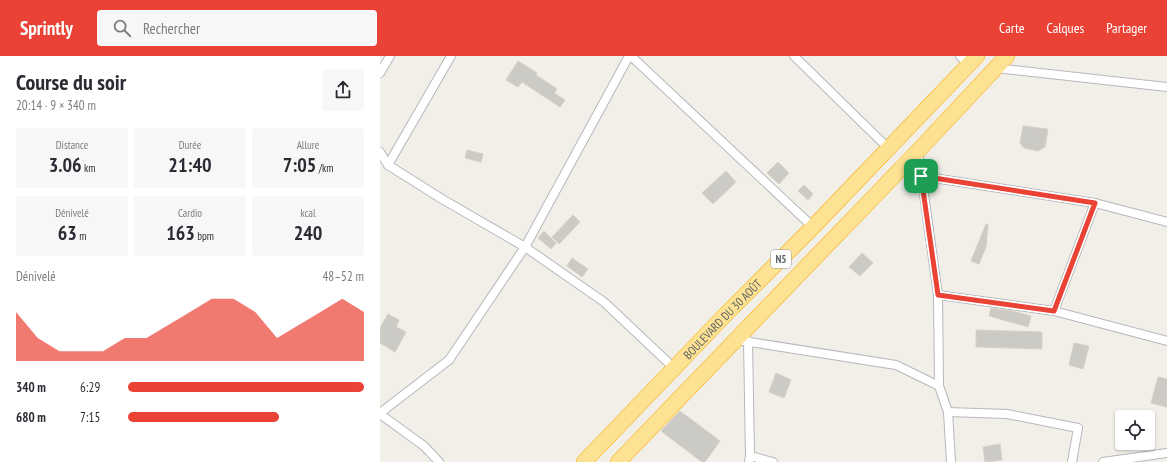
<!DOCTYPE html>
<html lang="fr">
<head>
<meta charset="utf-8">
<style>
	:root { --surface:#fff; --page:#f7f7f7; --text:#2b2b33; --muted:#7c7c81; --accent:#ea4335 }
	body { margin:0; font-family:"PT Sans Narrow",sans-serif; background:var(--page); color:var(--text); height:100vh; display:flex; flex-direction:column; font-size:15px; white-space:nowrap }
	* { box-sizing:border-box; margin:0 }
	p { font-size:13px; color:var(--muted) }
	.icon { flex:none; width:22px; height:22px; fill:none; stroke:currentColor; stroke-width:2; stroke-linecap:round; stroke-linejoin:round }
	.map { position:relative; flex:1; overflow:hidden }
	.drawer { display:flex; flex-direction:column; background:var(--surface); width:380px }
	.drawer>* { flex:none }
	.fabs { position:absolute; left:735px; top:354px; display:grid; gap:8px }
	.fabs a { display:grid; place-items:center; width:40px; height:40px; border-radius:4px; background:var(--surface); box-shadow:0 1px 3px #0004; font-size:20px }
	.pin { position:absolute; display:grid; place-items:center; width:34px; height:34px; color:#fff; margin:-17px; border-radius:8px; box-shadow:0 2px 6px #0006 }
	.round { display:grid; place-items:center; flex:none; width:42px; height:42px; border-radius:4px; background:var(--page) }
	.summary { display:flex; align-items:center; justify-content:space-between; height:68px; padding:0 16px }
	h1 { font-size:22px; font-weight:600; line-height:30px }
	.stats { display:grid; grid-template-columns:repeat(3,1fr); gap:6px; height:68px; padding:4px 16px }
	.stats div { display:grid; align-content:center; border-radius:4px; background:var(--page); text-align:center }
	.stats b { font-size:20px; font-weight:600 }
	.stats small { font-size:11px; font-weight:400 }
	.stats p { font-size:11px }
	.chart { height:112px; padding:8px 16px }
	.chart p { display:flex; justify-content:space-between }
	.chart svg { width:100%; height:72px; margin-top:4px; fill:var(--accent); opacity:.7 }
	ul { padding:0 16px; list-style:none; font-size:13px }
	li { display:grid; grid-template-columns:64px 48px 1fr; align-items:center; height:30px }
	li i { height:10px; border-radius:5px; background:var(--accent) }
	header { display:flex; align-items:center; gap:24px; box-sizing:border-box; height:56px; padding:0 20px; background:var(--accent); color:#fff }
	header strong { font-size:19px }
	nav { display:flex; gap:22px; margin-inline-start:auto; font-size:14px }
	.search { width:280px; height:36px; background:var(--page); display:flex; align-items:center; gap:10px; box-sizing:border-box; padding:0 14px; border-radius:4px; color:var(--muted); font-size:15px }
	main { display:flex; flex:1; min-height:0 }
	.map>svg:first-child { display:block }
	.building { fill:#cccac5; stroke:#d6d1c6 }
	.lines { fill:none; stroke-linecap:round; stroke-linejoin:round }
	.street-casing { stroke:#b5b8bc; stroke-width:10 }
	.highway-casing { stroke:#f9ab00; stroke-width:16 }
	.street { stroke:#fff; stroke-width:8 }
	.highway { stroke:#fde293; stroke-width:15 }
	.route-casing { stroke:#fff; stroke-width:8 }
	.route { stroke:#ea4335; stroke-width:5 }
	.labels { text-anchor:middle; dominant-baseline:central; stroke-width:4; stroke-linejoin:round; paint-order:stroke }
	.shield { fill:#fff; stroke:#8f9295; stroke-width:1 }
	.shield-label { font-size:11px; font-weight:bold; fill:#5f6368 }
	.street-label { font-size:12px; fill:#5f6368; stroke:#fff }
</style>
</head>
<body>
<header>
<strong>Sprintly</strong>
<div class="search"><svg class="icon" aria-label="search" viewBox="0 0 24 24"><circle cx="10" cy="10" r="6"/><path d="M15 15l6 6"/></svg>Rechercher</div>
<nav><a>Carte</a><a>Calques</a><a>Partager</a></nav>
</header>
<main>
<section class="drawer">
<div class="summary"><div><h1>Course du soir</h1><p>20:14 · 9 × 340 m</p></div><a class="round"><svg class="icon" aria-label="share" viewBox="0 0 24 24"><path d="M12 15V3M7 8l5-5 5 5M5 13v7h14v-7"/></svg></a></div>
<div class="stats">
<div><p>Distance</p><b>3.06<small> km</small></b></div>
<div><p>Durée</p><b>21:40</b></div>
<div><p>Allure</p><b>7:05<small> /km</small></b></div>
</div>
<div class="stats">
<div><p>Dénivelé</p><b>63<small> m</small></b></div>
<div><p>Cardio</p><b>163<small> bpm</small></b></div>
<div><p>kcal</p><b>240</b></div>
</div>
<div class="chart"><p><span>Dénivelé</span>48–52 m</p>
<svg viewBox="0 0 160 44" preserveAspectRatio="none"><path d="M0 44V14L10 30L20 38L30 38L40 38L50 30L60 30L70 22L80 14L90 6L100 6L110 14L120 30L130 22L140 14L150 6L160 14V44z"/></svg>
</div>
<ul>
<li><b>340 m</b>6:29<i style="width:100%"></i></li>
<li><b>680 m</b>7:15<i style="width:64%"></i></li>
</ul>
</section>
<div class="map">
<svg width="787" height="406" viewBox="0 0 787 406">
	<rect width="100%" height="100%" fill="#f1efe8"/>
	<!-- building -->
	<g class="building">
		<polygon points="138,5 157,17 156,19 177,33 174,37 185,44 180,51 142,26 138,31 126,24"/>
		<polygon points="643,70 668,73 665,91 658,95 644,92 640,87"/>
		<polygon points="87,94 103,98 101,106 85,102"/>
		<polygon points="398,106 409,117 399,128 387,117"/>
		<polygon points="346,115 356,126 333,148 322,137"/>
		<polygon points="424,129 433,138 428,144 418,135"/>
		<polygon points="193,159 200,166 179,188 172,181"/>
		<polygon points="606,168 608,169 606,191 599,208 591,205"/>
		<polygon points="164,175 176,187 171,193 158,182"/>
		<polygon points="482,197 493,207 480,220 469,211"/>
		<polygon points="192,202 208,213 202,221 187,210"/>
		<polygon points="611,252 632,255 651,260 648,271 609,260"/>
		<polygon points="8,258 19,264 16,271 26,276 15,296 0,287 0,272"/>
		<polygon points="596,274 662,276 662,293 596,291"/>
		<polygon points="694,287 709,290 703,313 689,309"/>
		<polygon points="396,317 411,324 404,342 389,336"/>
		<polygon points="778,321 787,323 787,351 771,347"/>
		<polygon points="300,355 340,385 325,406 322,406 281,375"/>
		<polygon points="620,388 622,404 605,406 603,391"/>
	</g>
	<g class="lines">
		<defs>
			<g id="street">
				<polyline points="251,0 433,171"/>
				<polyline points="414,0 508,92"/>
				<polyline points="580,0 589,9"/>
				<polyline points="615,12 787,31"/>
				<polyline points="0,17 10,0"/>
				<polyline points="538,95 558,239 559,330 568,356 571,406"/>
				<polyline points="0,96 8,109 62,143 145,191 224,246 294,312"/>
				<polyline points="8,109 71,0"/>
				<polyline points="541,120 715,147 787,166"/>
				<polyline points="558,239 674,255 787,285"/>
				<polyline points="674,255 715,147"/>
				<polyline points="357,284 516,309 559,330"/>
				<polyline points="368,285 370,400 369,406"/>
				<polyline points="568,356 627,358 698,372 692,406"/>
				<polyline points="0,357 69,304 145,191 249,0"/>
				<polyline points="0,358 44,390 59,406"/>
				<polyline points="370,400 393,406"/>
				<polyline points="723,406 787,397"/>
			</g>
			<g id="highway">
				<path id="s1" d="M 204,406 L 347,257 L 433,171 L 597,0"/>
				<polyline points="238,406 538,95 627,0"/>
			</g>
		</defs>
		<!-- street casing -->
		<use href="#street" class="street-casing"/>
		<!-- highway casing -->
		<use href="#highway" class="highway-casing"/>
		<!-- street -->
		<use href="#street" class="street"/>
		<!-- highway -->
		<use href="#highway" class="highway"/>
	</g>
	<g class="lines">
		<defs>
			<polygon id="route" points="541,120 715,147 674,255 558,239"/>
		</defs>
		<!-- route casing -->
		<use href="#route" class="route-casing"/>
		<!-- route -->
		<use href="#route" class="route"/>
	</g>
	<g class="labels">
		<!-- shield labels -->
		<rect class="shield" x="391" y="194" width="20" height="18" rx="3"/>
		<g class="shield-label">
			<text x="401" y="203">N5</text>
		</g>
		<!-- street labels -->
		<g class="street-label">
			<text stroke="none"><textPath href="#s1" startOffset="199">BOULEVARD DU 30 AOÛT</textPath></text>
		</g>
	</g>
</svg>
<div class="fabs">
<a><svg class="icon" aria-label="locate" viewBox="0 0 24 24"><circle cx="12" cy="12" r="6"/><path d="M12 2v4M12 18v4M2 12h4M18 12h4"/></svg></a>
</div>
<div class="pin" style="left:541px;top:120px;background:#1e9e55"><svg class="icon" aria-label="arrive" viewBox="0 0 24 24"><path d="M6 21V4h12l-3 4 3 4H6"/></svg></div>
</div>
</main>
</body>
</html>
